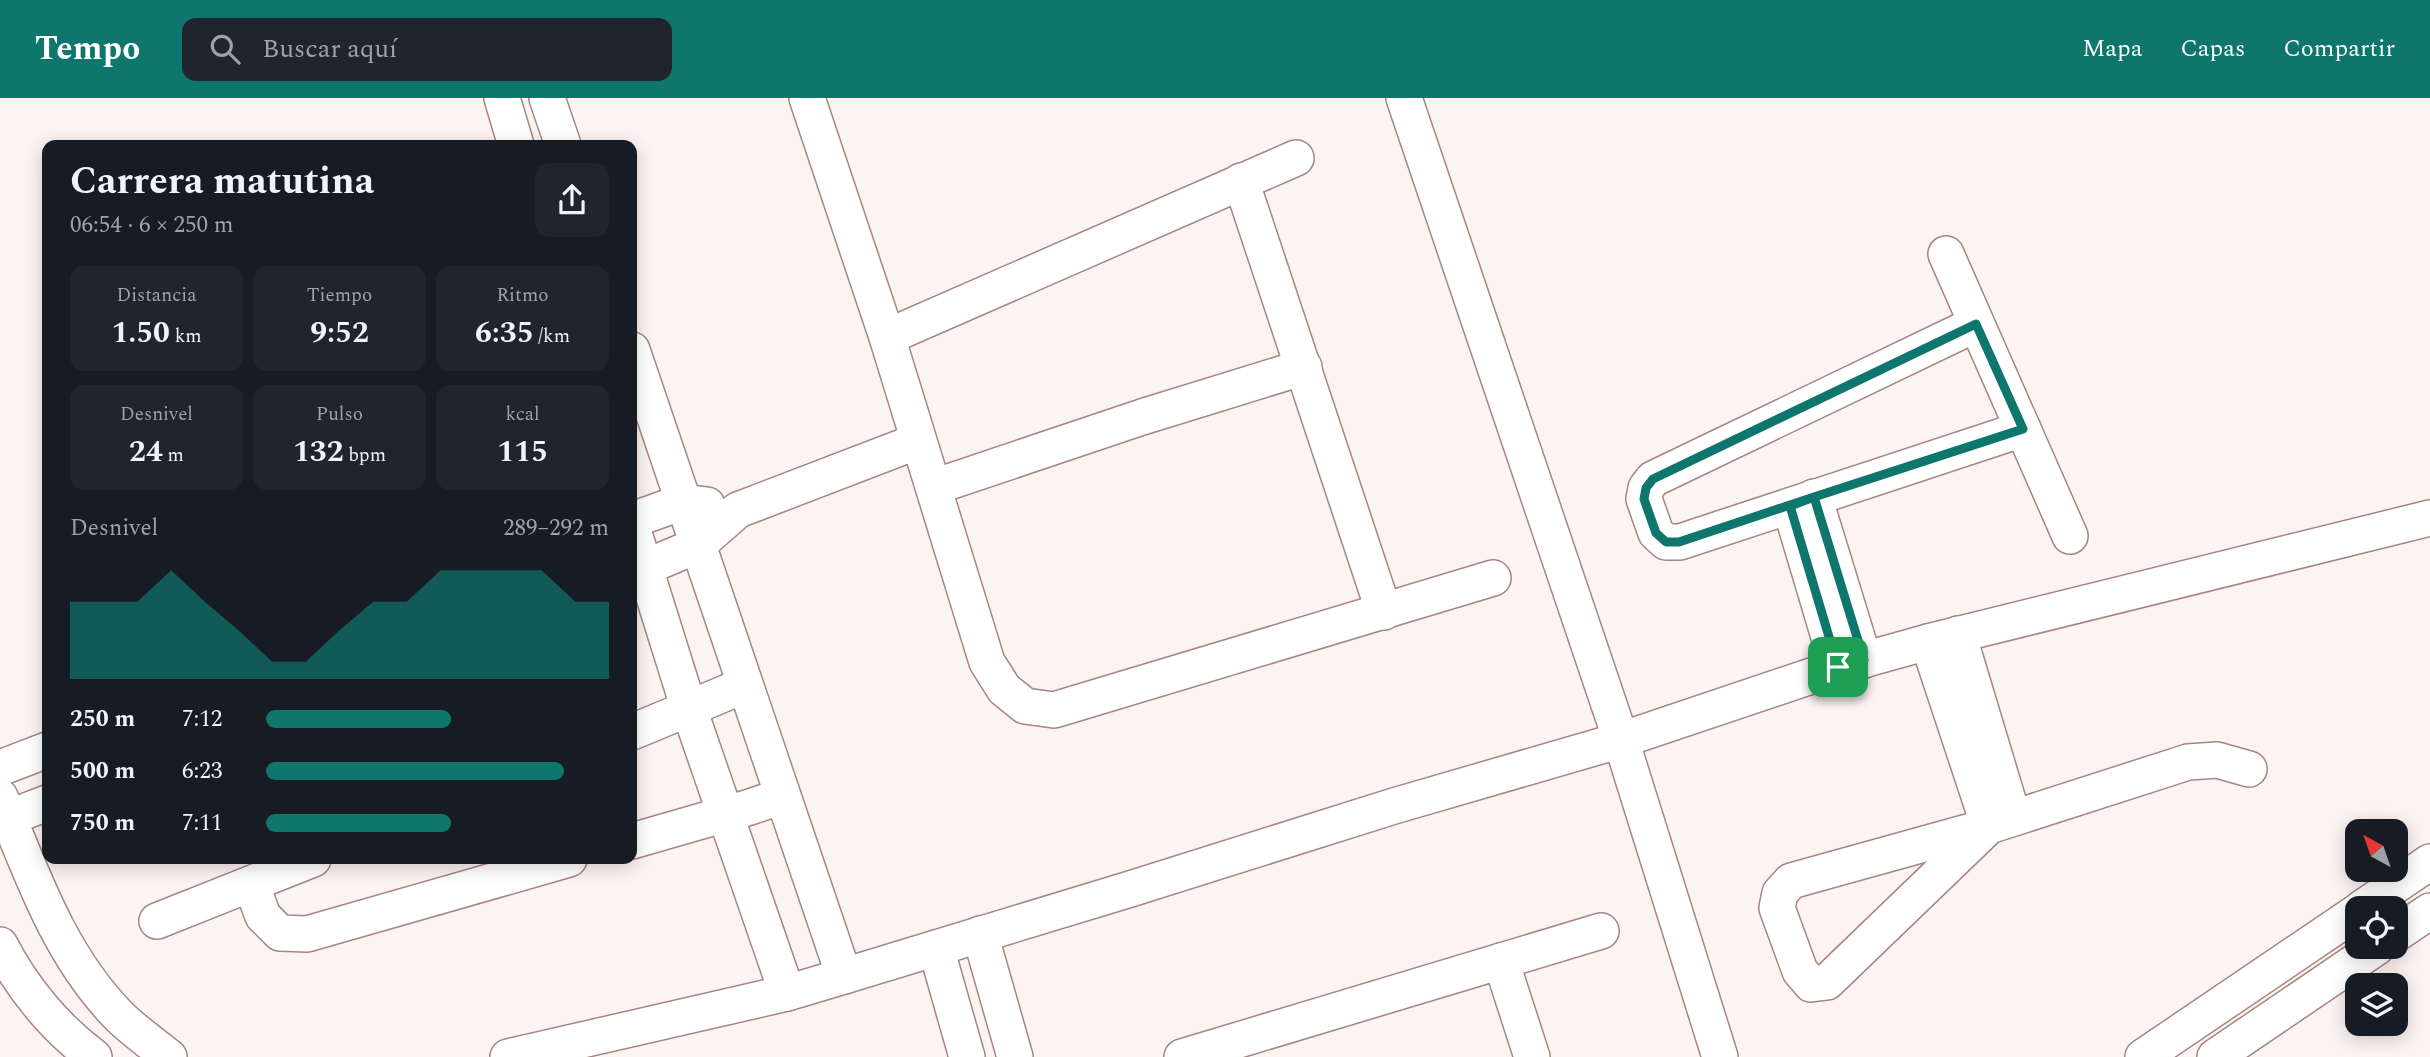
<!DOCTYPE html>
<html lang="es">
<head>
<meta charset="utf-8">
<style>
	:root { --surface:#171b24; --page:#20242c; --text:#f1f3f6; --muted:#9ea1a6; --accent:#0f766e }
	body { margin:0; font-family:Spectral,serif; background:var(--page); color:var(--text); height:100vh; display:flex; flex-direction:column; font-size:26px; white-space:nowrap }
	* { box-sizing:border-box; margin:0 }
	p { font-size:23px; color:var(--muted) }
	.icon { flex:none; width:38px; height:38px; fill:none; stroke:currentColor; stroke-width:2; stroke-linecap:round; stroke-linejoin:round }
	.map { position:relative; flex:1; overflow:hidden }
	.panel { position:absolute; left:42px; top:42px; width:595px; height:724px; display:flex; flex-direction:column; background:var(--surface); border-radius:14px; box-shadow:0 4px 18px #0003 }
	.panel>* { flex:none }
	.needle { width:46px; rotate:320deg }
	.tools { position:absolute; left:2345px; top:721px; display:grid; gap:14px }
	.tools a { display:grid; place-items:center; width:63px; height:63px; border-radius:14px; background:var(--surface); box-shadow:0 4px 18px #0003; font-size:35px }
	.pin { position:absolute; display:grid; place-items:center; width:60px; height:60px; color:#fff; margin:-30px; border-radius:14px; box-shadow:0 4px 10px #0006 }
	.round { display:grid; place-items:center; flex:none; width:74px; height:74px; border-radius:14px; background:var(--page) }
	.overview { display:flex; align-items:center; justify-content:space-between; height:119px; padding:0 28px }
	h1 { font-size:38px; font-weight:700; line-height:52px }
	.figures { display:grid; grid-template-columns:repeat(3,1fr); gap:10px; height:119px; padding:7px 28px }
	.figures div { display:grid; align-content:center; border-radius:14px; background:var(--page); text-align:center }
	.figures b { font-size:30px; font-weight:700 }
	.figures small { font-size:19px; font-weight:400 }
	.figures p { font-size:19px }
	.chart { height:196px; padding:14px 28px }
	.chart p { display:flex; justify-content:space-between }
	.chart svg { width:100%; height:126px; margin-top:7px; fill:var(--accent); opacity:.7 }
	ul { padding:0 28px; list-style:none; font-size:23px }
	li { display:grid; grid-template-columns:112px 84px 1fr; align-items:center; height:52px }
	li i { height:18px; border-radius:9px; background:var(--accent) }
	header { display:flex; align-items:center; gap:42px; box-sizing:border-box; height:98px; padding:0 35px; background:var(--accent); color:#fff }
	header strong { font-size:33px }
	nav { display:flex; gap:38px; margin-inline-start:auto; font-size:24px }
	.search { width:490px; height:63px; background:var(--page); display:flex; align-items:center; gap:18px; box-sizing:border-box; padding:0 24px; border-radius:14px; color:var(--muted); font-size:26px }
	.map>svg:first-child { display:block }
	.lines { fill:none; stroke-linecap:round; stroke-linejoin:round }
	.street-casing { stroke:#a78580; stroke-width:38 }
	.street { stroke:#fff; stroke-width:35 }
	.route-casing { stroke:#fff; stroke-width:14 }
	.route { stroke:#0f766e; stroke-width:9 }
</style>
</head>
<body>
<header>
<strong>Tempo</strong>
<div class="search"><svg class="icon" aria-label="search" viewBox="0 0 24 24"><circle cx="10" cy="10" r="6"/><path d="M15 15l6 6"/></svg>Buscar aquí</div>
<nav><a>Mapa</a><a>Capas</a><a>Compartir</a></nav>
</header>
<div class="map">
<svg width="2430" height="959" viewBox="0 0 2430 959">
	<rect width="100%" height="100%" fill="#fcf4f3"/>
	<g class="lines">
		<defs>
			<g id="street">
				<polyline points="502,0 516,47"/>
				<polyline points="547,0 563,47"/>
				<polyline points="807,0 887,239 987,564 1004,591 1025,608 1054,612 1493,480"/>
				<polyline points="1404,0 1621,642 1720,959"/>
				<polyline points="1241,83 1384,514"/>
				<polyline points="1946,156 2070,438"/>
				<polyline points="1976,226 1653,381 1646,390 1644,401 1656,435 1666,444 1680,444 2023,331"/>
				<polyline points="887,239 1296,60"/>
				<polyline points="632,252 844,878"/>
				<polyline points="934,389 1142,319 1304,269"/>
				<polyline points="1814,399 1864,562"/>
				<polyline points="1790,408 1838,569"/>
				<polyline points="632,422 683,404 707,407"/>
				<polyline points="632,429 689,611 787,895"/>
				<polyline points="632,475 698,447 738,412 918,343"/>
				<polyline points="1958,536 2013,719"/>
				<polyline points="1928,544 1989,728 1827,884 1811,886 1800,873 1777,810 1780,795 1791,783 1989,728 2188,664 2217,662 2249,671"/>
				<polyline points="632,634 745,587"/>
				<polyline points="0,670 47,652"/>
				<path d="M 0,699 C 32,776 59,857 119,918 C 134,933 153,946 169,959"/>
				<polyline points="0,723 47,705"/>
				<polyline points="632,743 750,709 782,698"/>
				<polyline points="251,786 263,818 280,835 307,836 569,761"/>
				<polyline points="2362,810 2430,764"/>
				<polyline points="157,823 313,761"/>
				<polyline points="980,836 1015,959"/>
				<polyline points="2396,836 2430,813"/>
				<path d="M 0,847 C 22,890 55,930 94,959"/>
				<polyline points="936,850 967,959"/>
				<polyline points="1501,863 1532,959"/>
				<polyline points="508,959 787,895 844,878 1127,792 1394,708 1621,642 1838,569 1928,544 2430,420"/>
				<polyline points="1182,959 1601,833"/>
				<polyline points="2143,959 2357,814"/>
				<polyline points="2215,959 2377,849"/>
			</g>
		</defs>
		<!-- street casing -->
		<use href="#street" class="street-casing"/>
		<!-- street -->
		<use href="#street" class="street"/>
	</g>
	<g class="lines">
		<defs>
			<polyline id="route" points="1838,569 1790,408 1814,399 2023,331 1976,226 1653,381 1646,390 1644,401 1656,435 1666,444 1679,444 1814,399 1864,562 1838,569"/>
		</defs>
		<!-- route casing -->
		<use href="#route" class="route-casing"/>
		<!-- route -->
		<use href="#route" class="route"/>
	</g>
</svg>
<div class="tools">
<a><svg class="needle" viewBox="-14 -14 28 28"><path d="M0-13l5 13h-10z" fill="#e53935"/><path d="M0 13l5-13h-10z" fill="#9ea1a6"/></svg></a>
<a><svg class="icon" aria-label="locate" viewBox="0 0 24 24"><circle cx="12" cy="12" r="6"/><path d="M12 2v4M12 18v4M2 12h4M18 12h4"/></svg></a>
<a><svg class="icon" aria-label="layers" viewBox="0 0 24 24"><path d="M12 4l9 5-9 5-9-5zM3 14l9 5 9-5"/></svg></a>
</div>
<div class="pin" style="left:1838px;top:569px;background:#1e9e55"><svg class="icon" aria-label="arrive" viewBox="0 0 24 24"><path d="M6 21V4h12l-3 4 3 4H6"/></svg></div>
<section class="panel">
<div class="overview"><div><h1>Carrera matutina</h1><p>06:54 · 6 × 250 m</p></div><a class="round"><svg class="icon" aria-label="share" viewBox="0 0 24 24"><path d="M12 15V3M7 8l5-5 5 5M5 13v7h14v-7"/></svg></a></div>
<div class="figures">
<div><p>Distancia</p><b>1.50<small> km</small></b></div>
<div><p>Tiempo</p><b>9:52</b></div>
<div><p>Ritmo</p><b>6:35<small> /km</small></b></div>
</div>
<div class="figures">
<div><p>Desnivel</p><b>24<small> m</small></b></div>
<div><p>Pulso</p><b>132<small> bpm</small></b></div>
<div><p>kcal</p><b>115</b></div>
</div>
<div class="chart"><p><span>Desnivel</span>289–292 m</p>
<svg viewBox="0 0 160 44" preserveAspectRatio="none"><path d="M0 44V17L10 17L20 17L30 6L40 17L50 27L60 38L70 38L80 27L90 17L100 17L110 6L120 6L130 6L140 6L150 17L160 17V44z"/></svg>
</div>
<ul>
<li><b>250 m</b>7:12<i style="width:54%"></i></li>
<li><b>500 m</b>6:23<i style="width:87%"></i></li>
<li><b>750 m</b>7:11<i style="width:54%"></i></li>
</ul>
</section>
</div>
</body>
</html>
